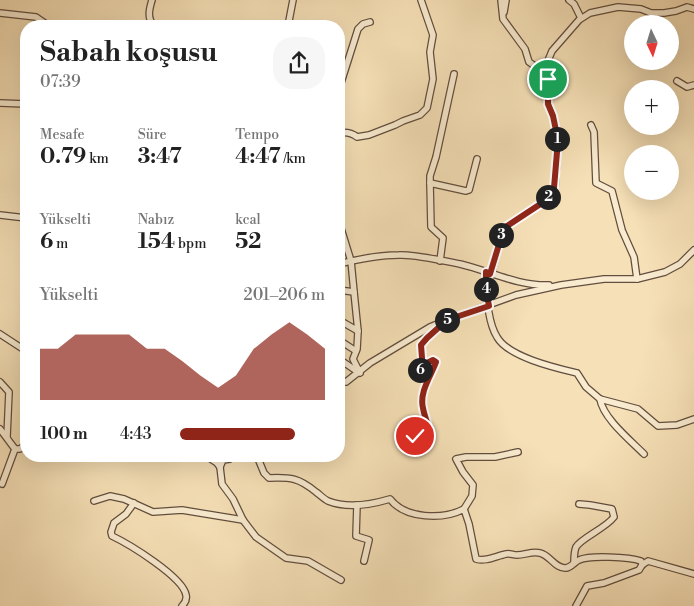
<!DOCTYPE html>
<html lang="tr">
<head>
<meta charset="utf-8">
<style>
	:root { --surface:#fff; --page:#f6f6f6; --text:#222; --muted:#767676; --accent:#8f2418 }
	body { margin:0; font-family:"Libre Bodoni",serif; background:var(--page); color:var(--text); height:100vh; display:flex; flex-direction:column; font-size:19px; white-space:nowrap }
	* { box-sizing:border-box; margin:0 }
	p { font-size:16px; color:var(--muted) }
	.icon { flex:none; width:28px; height:28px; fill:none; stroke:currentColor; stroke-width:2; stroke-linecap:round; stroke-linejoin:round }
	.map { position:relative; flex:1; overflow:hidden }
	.side { position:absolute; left:20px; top:20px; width:325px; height:442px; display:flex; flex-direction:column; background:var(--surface); border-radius:20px; box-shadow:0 5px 20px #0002 }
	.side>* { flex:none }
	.needle { width:32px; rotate:176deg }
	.fabs { position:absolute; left:624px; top:15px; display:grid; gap:10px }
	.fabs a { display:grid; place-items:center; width:55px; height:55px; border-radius:50%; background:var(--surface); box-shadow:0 5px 20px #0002; font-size:25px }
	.pin { position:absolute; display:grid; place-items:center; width:42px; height:42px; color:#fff; margin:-21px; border:2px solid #fff; border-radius:50%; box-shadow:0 1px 5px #0007 }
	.km { position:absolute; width:25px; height:25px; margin:-12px; border-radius:50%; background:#222; color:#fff; font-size:14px; line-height:25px; text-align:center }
	.round { display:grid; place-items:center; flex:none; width:52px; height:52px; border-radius:20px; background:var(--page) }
	.head { display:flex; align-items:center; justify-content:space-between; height:85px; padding:0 20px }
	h1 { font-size:28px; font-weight:800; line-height:38px }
	.stats { display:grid; grid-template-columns:repeat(3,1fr); gap:8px; height:85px; padding:5px 20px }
	.stats div { display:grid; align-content:center }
	.stats b { font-size:21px; font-weight:800 }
	.stats small { font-size:14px; font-weight:400 }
	.stats p { font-size:14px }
	.chart { height:140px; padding:10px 20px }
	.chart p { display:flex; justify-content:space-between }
	.chart svg { width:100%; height:90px; margin-top:5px; fill:var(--accent); opacity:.7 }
	ul { padding:0 20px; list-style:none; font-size:16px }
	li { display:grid; grid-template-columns:80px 60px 1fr; align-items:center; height:38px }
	li i { height:12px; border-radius:6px; background:var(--accent) }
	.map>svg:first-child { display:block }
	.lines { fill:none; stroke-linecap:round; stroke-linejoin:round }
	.minor-casing { stroke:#624e3e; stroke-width:8 }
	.minor { stroke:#f9ebd0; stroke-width:5.5 }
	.route-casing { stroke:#fff; stroke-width:10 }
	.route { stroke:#8f2418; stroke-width:6 }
</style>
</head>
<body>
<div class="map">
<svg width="694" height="606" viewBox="0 0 694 606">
	<rect width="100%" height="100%" fill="#f6e0b7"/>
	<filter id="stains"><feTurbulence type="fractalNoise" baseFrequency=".004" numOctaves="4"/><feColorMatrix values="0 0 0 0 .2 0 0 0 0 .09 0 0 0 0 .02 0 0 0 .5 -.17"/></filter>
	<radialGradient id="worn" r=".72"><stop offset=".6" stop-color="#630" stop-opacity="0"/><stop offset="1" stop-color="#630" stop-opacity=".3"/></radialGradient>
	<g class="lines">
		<defs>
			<g id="minor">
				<path d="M 152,0 C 149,10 147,18 154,26"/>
				<polyline points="501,0 503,19 525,49 529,62 542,71 548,79"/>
				<polyline points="569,0 574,4 581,18"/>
				<polyline points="504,12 506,0"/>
				<polyline points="0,13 36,17 49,26"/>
				<polyline points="288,26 293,0"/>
				<polyline points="677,81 687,87 694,85"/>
				<polyline points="339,89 358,29 363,24 370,22"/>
				<polyline points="0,103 26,104"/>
				<polyline points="591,125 594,132 596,183 612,191 622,230 634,257 637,279"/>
				<path d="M 339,133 C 345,132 352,133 357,137 L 369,135 L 395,125 L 403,121 L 420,115 L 427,108 L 433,79 L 430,52 L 433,35 L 421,0"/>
				<polyline points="430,183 430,176 436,157 454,74"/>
				<polyline points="0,215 26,218"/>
				<polyline points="339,222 351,261 354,292 339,290"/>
				<polyline points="440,261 443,238 431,227 430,183 466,191 469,190 477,159"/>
				<path d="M 339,264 C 359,259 379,255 399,255 C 413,254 445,261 460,264 C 490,271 517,286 549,285"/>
				<path d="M 486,272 C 486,291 487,321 497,337 C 508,357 556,368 577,373 L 586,387 L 600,399 L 638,409 L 658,426 L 677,425 L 694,419"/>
				<polyline points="491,274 504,228 545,201 555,188 558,140 553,116 549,105 547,63 552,51 579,20 590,13 618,7 641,9 651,13 664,13 676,11 687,7 694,9"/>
				<polyline points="339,320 358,331 354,292"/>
				<polyline points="358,331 357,349 353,359 360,373"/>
				<polyline points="0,334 26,351"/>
				<polyline points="339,340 356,351"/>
				<polyline points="339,359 358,372"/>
				<polyline points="0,382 9,392 7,437"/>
				<polyline points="339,382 346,382 370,363 430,327 447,320 516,295 561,285 604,279 637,279 665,272 680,264 694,250"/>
				<path d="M 600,399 C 603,418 630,440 644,454"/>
				<polyline points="0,429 15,449"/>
				<path d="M 413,439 L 424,433 L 428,428 C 427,420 424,415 423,408 C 419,392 431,376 436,362 L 433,360 L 429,362 L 422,376 L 419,377 L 422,358 L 421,345 L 427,338 L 442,325"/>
				<polyline points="206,456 217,463 220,467 222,484 233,499 243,520 256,537 286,558 308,561 341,580"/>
				<path d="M 257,456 L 264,473 L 269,478 C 291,477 299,478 316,492 C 320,495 324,499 328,501 C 348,509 370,505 390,499 C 405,519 443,520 464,509 L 469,524 L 476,559 C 486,562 496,556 506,554 C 510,553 513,555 517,555 C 525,555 532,551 540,553 C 550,555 555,569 566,568 C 572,567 574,562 579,560 C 590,555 629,557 641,561 L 642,565"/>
				<polyline points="220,467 223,460 230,459 231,456"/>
				<polyline points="2,484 15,449 20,449 26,444"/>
				<polyline points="94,501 110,496 124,499 153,512 182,510 243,520"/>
				<path d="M 134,503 L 126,514 L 114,523 L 111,532 L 112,536 C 129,544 183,577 186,595 C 187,599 185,603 182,606"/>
				<polyline points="357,505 356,536 369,540 364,561"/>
				<polyline points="464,509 472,496 473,485 463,472 456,459 466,457 495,457 518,452"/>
				<path d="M 574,563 C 574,558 574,552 576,547 C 581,538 606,528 614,517 L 612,509 L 590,505 L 579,504"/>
				<polyline points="576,606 587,586 604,583 639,570 642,565 648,561 694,574"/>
			</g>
		</defs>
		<!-- minor casing -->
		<use href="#minor" class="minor-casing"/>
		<!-- minor -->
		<use href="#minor" class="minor"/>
	</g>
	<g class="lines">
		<defs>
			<path id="route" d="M 415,436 L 424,433 L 428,428 C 427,420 424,415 423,408 C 419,392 431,376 436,362 L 433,360 L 429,362 L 422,376 L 419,377 L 422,358 L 421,345 L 427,338 L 447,320 L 489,306 L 486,290 L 486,272 L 490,274 L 504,228 L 545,201 L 554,188 L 558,140 L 553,116 L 548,104 L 548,79"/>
		</defs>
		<!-- route casing -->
		<use href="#route" class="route-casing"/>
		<!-- route -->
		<use href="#route" class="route"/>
	</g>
	<rect width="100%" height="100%" filter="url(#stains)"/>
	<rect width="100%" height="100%" fill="url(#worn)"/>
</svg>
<div class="fabs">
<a><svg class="needle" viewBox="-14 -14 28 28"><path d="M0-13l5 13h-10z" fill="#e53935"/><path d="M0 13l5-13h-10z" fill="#767676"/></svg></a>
<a>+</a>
<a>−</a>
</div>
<div class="pin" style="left:548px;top:79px;background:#1e9e55"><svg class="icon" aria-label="arrive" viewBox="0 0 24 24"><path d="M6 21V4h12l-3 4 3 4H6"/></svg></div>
<div class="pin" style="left:415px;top:436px;background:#d93025"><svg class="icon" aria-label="check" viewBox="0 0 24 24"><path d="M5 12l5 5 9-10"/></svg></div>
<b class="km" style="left:557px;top:139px">1</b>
<b class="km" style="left:548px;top:197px">2</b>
<b class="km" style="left:501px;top:235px">3</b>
<b class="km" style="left:486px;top:289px">4</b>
<b class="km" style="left:447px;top:320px">5</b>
<b class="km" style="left:420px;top:370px">6</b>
<section class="side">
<div class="head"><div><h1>Sabah koşusu</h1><p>07:39</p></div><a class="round"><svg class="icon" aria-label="share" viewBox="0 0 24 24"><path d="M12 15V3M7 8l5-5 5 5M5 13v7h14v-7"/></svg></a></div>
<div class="stats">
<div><p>Mesafe</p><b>0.79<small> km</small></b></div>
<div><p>Süre</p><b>3:47</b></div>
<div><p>Tempo</p><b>4:47<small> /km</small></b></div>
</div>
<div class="stats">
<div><p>Yükselti</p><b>6<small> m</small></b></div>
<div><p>Nabız</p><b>154<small> bpm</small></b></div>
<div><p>kcal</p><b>52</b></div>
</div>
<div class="chart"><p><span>Yükselti</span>201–206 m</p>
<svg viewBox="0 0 160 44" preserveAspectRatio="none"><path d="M0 44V19L10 19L20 12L30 12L40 12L50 12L60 19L70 19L80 25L90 32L100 38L110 32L120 19L130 12L140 6L150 12L160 19V44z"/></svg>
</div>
<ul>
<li><b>100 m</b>4:43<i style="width:79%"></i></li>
</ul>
</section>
</div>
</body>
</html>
